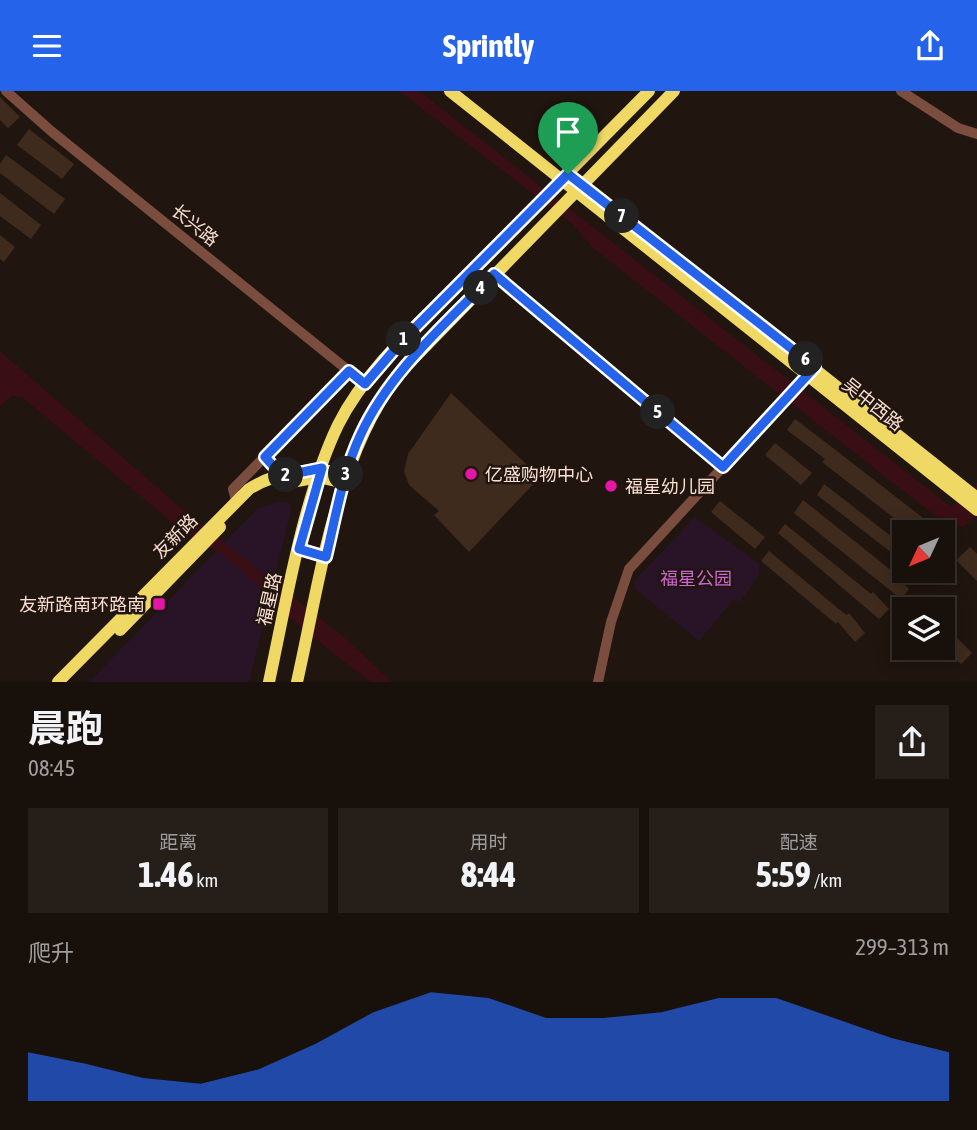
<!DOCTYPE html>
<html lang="zh">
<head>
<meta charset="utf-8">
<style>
	:root { --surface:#18100b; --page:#251e19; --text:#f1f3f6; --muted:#9f9d9d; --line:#36302c; --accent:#2563eb }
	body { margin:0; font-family:"Asap Condensed","Noto Sans SC",sans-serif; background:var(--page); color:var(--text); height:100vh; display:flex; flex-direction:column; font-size:26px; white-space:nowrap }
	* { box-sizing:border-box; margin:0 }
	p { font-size:23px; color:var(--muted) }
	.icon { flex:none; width:38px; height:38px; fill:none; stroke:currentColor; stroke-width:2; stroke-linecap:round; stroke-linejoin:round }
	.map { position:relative; height:591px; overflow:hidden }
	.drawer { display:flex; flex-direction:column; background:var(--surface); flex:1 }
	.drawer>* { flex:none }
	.needle { width:46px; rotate:226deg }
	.controls { position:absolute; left:892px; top:429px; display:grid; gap:14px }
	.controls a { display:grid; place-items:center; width:63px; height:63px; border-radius:0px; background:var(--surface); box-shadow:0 4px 18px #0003,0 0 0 2px var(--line); font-size:35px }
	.pin { position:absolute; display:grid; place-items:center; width:60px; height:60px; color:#fff; margin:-72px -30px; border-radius:50% 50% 50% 0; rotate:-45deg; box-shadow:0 0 7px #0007 }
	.pin .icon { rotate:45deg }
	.km { position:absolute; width:35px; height:35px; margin:-18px; border-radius:50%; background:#222; color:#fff; font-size:19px; line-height:35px; text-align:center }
	.round { display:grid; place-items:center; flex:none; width:74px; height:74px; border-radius:0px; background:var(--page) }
	.head { display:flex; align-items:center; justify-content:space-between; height:119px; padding:0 28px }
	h1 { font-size:38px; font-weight:700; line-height:52px }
	.stats { display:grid; grid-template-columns:repeat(3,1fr); gap:10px; height:119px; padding:7px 28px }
	.stats div { display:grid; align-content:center; border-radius:0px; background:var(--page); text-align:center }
	.stats b { font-size:35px; font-weight:700 }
	.stats small { font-size:19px; font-weight:400 }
	.stats p { font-size:19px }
	.chart { height:196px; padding:14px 28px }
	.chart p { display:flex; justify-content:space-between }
	.chart svg { width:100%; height:126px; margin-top:7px; fill:var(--accent); opacity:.7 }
	header { display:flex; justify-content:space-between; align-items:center; height:91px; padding:0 28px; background:var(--accent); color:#fff; font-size:32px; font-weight:700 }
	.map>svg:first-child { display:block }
	.green { fill:#291326 }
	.water { fill:#3a0e15 }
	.building { fill:#3f2b1d }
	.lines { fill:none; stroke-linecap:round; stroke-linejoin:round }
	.minor { stroke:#7b4d3f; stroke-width:10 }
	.major { stroke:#f0d864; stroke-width:12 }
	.route-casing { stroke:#fff; stroke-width:14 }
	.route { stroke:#2563eb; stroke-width:9 }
	.poi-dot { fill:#e316a6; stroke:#20150f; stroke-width:2.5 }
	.labels { text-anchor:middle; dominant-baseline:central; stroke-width:5; stroke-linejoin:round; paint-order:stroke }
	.street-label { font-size:18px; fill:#fbdfd2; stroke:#20150f }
	.poi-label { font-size:18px; fill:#fbdfd2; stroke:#20150f; text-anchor:start }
	.park-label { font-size:18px; fill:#ce66d3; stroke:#20150f }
</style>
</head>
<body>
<header><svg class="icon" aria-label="menu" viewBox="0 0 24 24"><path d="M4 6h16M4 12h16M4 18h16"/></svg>Sprintly<svg class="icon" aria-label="share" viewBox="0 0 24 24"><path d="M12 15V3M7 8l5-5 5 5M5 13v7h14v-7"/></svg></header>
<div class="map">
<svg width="977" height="591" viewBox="0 0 977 591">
	<rect width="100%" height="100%" fill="#20150f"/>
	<!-- green -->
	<g class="green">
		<polygon points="280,410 289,411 291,420 249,591 89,591 257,418"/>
		<polygon points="695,426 759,473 759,484 740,511 734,508 699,550 634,497 636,488"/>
	</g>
	<!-- water -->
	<g class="water">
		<polygon points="399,0 419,0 950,415 956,413 977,391 977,424 963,436 947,434 594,158 572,133"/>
		<polygon points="0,260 189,424 344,546 392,591 371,591 340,568 274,513 261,497 223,464 181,439 22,306 12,305 0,315"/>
	</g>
	<!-- building -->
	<g class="building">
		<polygon points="0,6 20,26 8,37 0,29"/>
		<polygon points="29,38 74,73 62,88 17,54"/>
		<polygon points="6,64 65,108 54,123 0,82 0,73"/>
		<polygon points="0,102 41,134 31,148 0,125"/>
		<polygon points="0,144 15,156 4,171 0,168"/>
		<polygon points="451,302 540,386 469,461 434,424 439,420 409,394 404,380 408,363"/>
		<polygon points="795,328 833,357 941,441 912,441 822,371 825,368 787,339"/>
		<polygon points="775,352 812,382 801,394 765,364"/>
		<polygon points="824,393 905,456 905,472 817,404"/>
		<polygon points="803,409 892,480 891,482 909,498 901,508 794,422"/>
		<polygon points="720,410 765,446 755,458 711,421"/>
		<polygon points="785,433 871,503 873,501 889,518 879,528 778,442"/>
		<polygon points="943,443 956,453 943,470"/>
		<polygon points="970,456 977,463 977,490 956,469"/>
		<polygon points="769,460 846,524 849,522 865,542 855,551 838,531 836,533 761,470"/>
		<polygon points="943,533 972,562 961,573 943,556"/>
	</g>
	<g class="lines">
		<!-- minor -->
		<g class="minor">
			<polyline points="6,0 51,40 365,293"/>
			<polyline points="901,0 958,37 977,43"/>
			<polyline points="494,183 723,376"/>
			<polyline points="265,366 275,377 278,386"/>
			<polyline points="236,409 233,398 349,280"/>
			<polyline points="598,591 611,531 629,478 813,278"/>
		</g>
		<!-- major -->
		<g class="major">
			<polyline points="450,0 977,419"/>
			<polyline points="576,89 977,407"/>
			<polyline points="286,392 319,386 344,392"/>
			<polyline points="299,458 326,466"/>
			<polyline points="120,539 220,436"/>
			<path d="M 58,591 L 249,398 C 278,380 315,375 346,383"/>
			<path d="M 269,591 C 286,512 303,407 338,334 C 367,276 421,231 466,185 C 527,124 588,62 649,0"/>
			<path d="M 297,591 C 320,490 337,352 407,274 L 674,0"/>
		</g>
	</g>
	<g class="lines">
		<defs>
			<path id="route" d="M 568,83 L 815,276 L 723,376 L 494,183 C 447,232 390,280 361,343 C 343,381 336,424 326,466 L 299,458 L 322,377 L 278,386 L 275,377 L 265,366 L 349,280 L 365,293 L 401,251 Z"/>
		</defs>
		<!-- route casing -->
		<use href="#route" class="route-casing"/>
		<!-- route -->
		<use href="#route" class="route"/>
	</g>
	<!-- markers -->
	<g class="poi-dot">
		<circle cx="471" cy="383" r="7"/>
		<circle cx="611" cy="395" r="7"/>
		<rect x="152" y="506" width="14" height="14" rx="3.5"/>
	</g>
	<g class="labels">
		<!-- street labels -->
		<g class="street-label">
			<text transform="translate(195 134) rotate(39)">长兴路</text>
			<text transform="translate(873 313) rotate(39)">吴中西路</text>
			<text transform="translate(175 445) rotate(-45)">友新路</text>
			<text transform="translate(269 508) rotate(-77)">福星路</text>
		</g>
		<!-- poi labels -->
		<g class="poi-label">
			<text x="485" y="383">亿盛购物中心</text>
			<text x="625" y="395">福星幼儿园</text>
			<text x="145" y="513" text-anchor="end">友新路南环路南</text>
		</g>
		<!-- park labels -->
		<g class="park-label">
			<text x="696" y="487">福星公园</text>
		</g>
	</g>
</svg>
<div class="controls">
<a><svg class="needle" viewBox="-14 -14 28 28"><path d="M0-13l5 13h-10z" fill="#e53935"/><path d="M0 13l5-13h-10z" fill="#9f9d9d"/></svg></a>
<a><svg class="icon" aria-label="layers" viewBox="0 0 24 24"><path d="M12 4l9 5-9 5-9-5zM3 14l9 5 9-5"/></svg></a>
</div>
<div class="pin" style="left:568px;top:83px;background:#1e9e55"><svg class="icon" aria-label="arrive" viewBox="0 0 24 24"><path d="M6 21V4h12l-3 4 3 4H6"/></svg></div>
<b class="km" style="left:404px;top:248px">1</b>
<b class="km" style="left:286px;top:384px">2</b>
<b class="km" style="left:346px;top:383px">3</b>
<b class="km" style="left:481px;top:197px">4</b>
<b class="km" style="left:658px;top:321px">5</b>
<b class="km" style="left:806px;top:268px">6</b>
<b class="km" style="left:622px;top:125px">7</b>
</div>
<section class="drawer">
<div class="head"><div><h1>晨跑</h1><p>08:45</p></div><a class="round"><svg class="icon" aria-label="share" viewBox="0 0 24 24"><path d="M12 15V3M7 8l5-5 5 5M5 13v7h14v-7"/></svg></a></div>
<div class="stats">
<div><p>距离</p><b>1.46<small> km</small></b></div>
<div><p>用时</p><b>8:44</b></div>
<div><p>配速</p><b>5:59<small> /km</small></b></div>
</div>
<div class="chart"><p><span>爬升</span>299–313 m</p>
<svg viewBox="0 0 160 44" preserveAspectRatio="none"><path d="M0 44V27L10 31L20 36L30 38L40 33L50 24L60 13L70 6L80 8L90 15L100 15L110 13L120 8L130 8L140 15L150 22L160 27V44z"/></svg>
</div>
</section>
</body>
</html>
